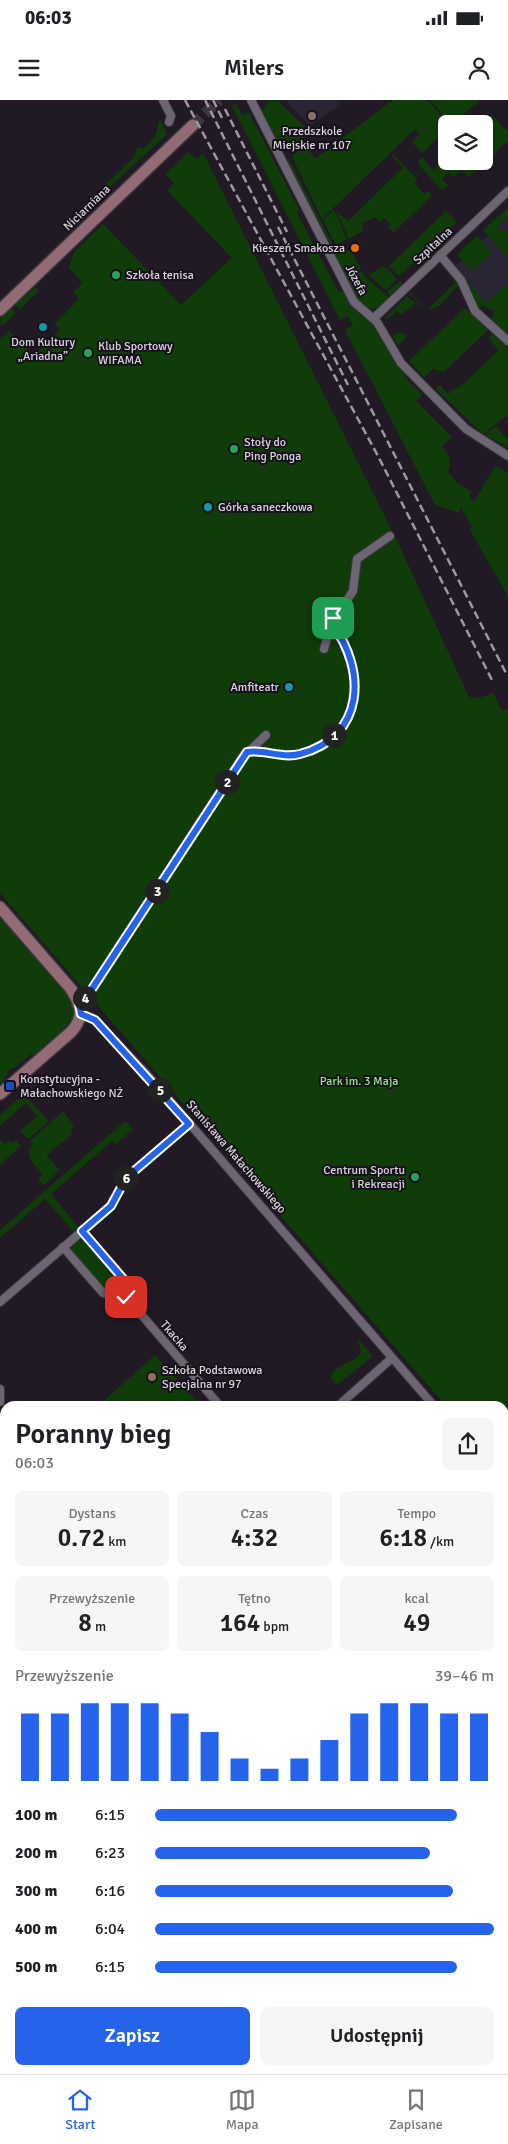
<!DOCTYPE html>
<html lang="pl">
<head>
<meta charset="utf-8">
<style>
	:root { --surface:#fff; --page:#f6f6f6; --text:#202124; --muted:#757577; --line:#e0e0e0; --accent:#2563eb }
	body { margin:0; font-family:Signika,sans-serif; background:var(--page); color:var(--text); height:100vh; display:flex; flex-direction:column; font-size:19px; white-space:nowrap }
	* { box-sizing:border-box; margin:0 }
	p { font-size:16px; color:var(--muted) }
	.icon { flex:none; width:28px; height:28px; fill:none; stroke:currentColor; stroke-width:2; stroke-linecap:round; stroke-linejoin:round }
	.map { position:relative; flex:1; overflow:hidden }
	.sheet { position:absolute; left:0px; top:1301px; width:509px; height:674px; display:flex; flex-direction:column; background:var(--surface); border-radius:15px 15px 0 0; box-shadow:0 2px 12px #0003 }
	.sheet>* { flex:none }
	.controls { position:absolute; left:438px; top:15px; display:grid; gap:10px }
	.controls a { display:grid; place-items:center; width:55px; height:55px; border-radius:8px; background:var(--surface); box-shadow:0 2px 12px #0003; font-size:25px }
	.pin { position:absolute; display:grid; place-items:center; width:42px; height:42px; color:#fff; margin:-21px; border-radius:10px; box-shadow:0 2px 8px #0006 }
	.km { position:absolute; width:25px; height:25px; margin:-12px; border-radius:50%; background:#222; color:#fff; font-size:14px; line-height:25px; text-align:center }
	.round { display:grid; place-items:center; flex:none; width:52px; height:52px; border-radius:8px; background:var(--page) }
	.headline { display:flex; align-items:center; justify-content:space-between; height:85px; padding:0 15px }
	h1 { font-size:28px; font-weight:600; line-height:38px }
	.stats { display:grid; grid-template-columns:repeat(3,1fr); gap:8px; height:85px; padding:5px 15px }
	.stats div { display:grid; align-content:center; border-radius:8px; background:var(--page); text-align:center }
	.stats b { font-size:25px; font-weight:600 }
	.stats small { font-size:14px; font-weight:400 }
	.stats p { font-size:14px }
	.chart { height:140px; padding:10px 15px }
	.chart p { display:flex; justify-content:space-between }
	.chart svg { width:100%; height:90px; margin-top:5px; stroke:var(--accent); stroke-width:6 }
	.cta { display:flex; gap:10px; margin-top:auto; padding:10px 15px }
	.cta a { flex:1; height:58px; border-radius:8px; background:var(--accent); color:#fff; font-size:20px; font-weight:600; line-height:58px; text-align:center }
	.cta a+a { background:var(--page); color:var(--text) }
	ul { padding:0 15px; list-style:none; font-size:16px }
	li { display:grid; grid-template-columns:80px 60px 1fr; align-items:center; height:38px }
	li i { height:12px; border-radius:6px; background:var(--accent) }
	.status { display:flex; justify-content:space-between; align-items:center; height:35px; padding:0 25px; background:var(--surface); direction:ltr }
	.status svg { height:14px; fill:currentColor }
	header { display:flex; justify-content:space-between; align-items:center; height:65px; padding:0 15px; background:var(--surface); font-size:22px; font-weight:600 }
	.tab-bar { display:flex; justify-content:space-around; align-items:center; height:70px; border-top:1px solid var(--line); background:var(--surface); font-size:14px; color:var(--muted) }
	.tab-bar a { display:grid; justify-items:center; gap:2px }
	.tab-bar .selected { color:var(--accent) }
	.map>svg:first-child { display:block }
	.education { fill:#292534 }
	.green { fill:#103c0a }
	.lines { fill:none; stroke-linecap:round; stroke-linejoin:round }
	.secondary-tunnel { stroke:#3d3641; stroke-width:11; stroke-dasharray:11 5.5; stroke-linecap:butt }
	.street-casing { stroke:#3c3740; stroke-width:10 }
	.secondary-casing { stroke:#3c3740; stroke-width:14 }
	.street { stroke:#6d6573; stroke-width:8 }
	.secondary { stroke:#926b75; stroke-width:11 }
	.tram { stroke:#9d98a1; stroke-width:1 }
	.rail { stroke:#9d98a1; stroke-width:2.5; stroke-dasharray:8 4; stroke-linecap:butt }
	.route-casing { stroke:#fff; stroke-width:10 }
	.route { stroke:#2563eb; stroke-width:6 }
	.education-dot { fill:#8d6e63; stroke:#17111c; stroke-width:2 }
	.food-dot { fill:#e8710a; stroke:#17111c; stroke-width:2 }
	.leisure-dot { fill:#2e9e5b; stroke:#17111c; stroke-width:2 }
	.culture-dot { fill:#0f9aa8; stroke:#17111c; stroke-width:2 }
	.transit-dot { fill:#1a4fb4; stroke:#17111c; stroke-width:2 }
	.labels { text-anchor:middle; dominant-baseline:central; stroke-width:4; stroke-linejoin:round; paint-order:stroke }
	.poi-label { font-size:12px; fill:#dad6de; stroke:#17111c; text-anchor:start }
	.street-label { font-size:12px; fill:#dad6de; stroke:#17111c }
	.park-label { font-size:12px; fill:#93e887; stroke:#17111c }
</style>
</head>
<body>
<div class="status"><b>06:03</b><svg viewBox="0 0 49 12"><path d="M0 12V9h3v3zM5 12V6h3v6zM10 12V3h3v9zM15 12V0h3v12zM26 1h20v11H26zM47 4h2v5h-2z"/></svg></div>
<header><svg class="icon" aria-label="menu" viewBox="0 0 24 24"><path d="M4 6h16M4 12h16M4 18h16"/></svg>Milers<svg class="icon" aria-label="person" viewBox="0 0 24 24"><circle cx="12" cy="8" r="4"/><path d="M4 21q1-7 8-7t8 7"/></svg></header>
<div class="map">
<svg width="508" height="1974" viewBox="0 0 508 1974">
	<rect width="100%" height="100%" fill="#211a25"/>
	<!-- education -->
	<g class="education">
		<polygon points="285,0 340,0 339,5 310,26"/>
		<polygon points="508,116 508,202 497,212 480,203 455,167"/>
		<polygon points="0,1692 5,1698 5,1970 139,1970 143,1974 0,1974"/>
	</g>
	<!-- green -->
	<g class="green">
		<polygon points="272,0 277,0 305,27 304,38 291,48 281,47 277,44 262,12 267,2"/>
		<polygon points="393,0 427,0 449,24 446,24 446,31 422,53 412,42 420,34 415,29 322,119 292,56 305,45 315,59"/>
		<polygon points="430,0 480,0 452,24"/>
		<path d="M 235,3 L 242,15 L 249,13 L 299,109 L 297,113 L 338,191 L 344,192 L 352,207 L 376,227 L 393,259 L 405,272 L 405,277 L 422,295 L 416,301 L 452,337 L 442,346 C 449,353 452,363 448,372 L 457,383 L 472,392 L 469,396 L 474,402 L 495,366 L 508,373 L 508,496 L 470,430 L 472,426 L 461,408 L 459,413 L 435,405 L 345,230 L 353,225 L 348,216 L 340,220 L 232,6 Z"/>
		<polygon points="491,14 508,32 508,41 469,77 461,71 454,77 448,73 442,79 448,86 442,90 419,65 419,60 422,57 433,70 446,58 446,61 484,61 484,24 482,24"/>
		<polygon points="160,19 167,34 98,98 95,95 134,57 138,47 143,49 155,37"/>
		<polygon points="188,52 197,59 203,53 399,445 469,597 479,598 493,593 502,611 508,609 508,1379 504,1374 504,1306 446,1306 0,793 0,239 9,231 34,255 60,230 55,224 79,199 73,192 83,183 69,168 74,152 103,124 181,205 232,158 167,90 174,83 165,74"/>
		<polygon points="393,54 417,79 414,83 424,94 428,91 432,96 394,132 388,128 391,124 384,118 379,122 375,117 362,124 364,130 349,139 336,111 348,121 403,68 392,56"/>
		<polygon points="288,58 294,69 334,147 330,147 288,64"/>
		<polygon points="508,108 508,116 498,126 504,133 508,129 508,161 507,156 483,130"/>
		<polygon points="334,110 347,139 336,145 323,120"/>
		<polygon points="446,111 457,122 399,176 389,166"/>
		<polygon points="477,136 492,153 472,171 457,154"/>
		<polygon points="344,148 353,154 361,169 345,176 334,154"/>
		<polygon points="454,166 486,203 508,183 508,236 491,219 495,212 482,205 478,209"/>
		<polygon points="382,167 387,168 397,179 386,190 368,175"/>
		<path d="M 362,171 L 365,177 L 390,199 C 365,222 357,198 346,177 Z"/>
		<polygon points="400,181 404,185 392,197 387,192"/>
		<path d="M 457,181 L 458,185 C 448,196 442,210 425,209 L 409,194 L 410,193 L 427,210 Z"/>
		<polygon points="36,187 39,190 20,209 15,204"/>
		<polygon points="407,196 415,203 401,215 397,211 389,218 385,218"/>
		<polygon points="10,207 16,213 1,227 0,217"/>
		<polygon points="465,208 489,229 444,272 433,269 424,277 409,261"/>
		<polygon points="401,232 407,236 398,246 393,236"/>
		<polygon points="492,234 508,248 508,315 483,334 436,289 440,285 448,294 454,289 459,288 499,250 488,238"/>
		<polygon points="496,326 508,340 508,347 485,335"/>
		<path d="M 0,814 L 67,894 C 70,900 74,906 74,913 C 73,925 42,947 33,956 L 31,954 L 13,969 L 12,968 L 7,971 L 9,974 L 4,978 L 5,979 L 0,984 Z"/>
		<polygon points="24,994 49,1021 28,1039 20,1031 37,1016 26,1003 0,1026 0,1015"/>
		<path d="M 63,1011 L 74,1026 L 70,1030 L 73,1033 L 47,1055 L 59,1070 L 46,1084 L 42,1084 L 38,1079 L 43,1074 C 35,1065 23,1056 33,1044 L 30,1041 Z"/>
		<polygon points="124,1022 128,1023 133,1029 116,1044 112,1041 51,1094 79,1128 74,1132 45,1099 0,1138 0,1130"/>
		<polygon points="0,1039 5,1044 10,1040 12,1043 16,1040 21,1046 0,1065"/>
		<polygon points="78,1137 83,1138 122,1183 120,1191 112,1193 106,1191 71,1151 71,1146"/>
		<path d="M 358,1239 L 373,1256 L 337,1285 L 331,1279 C 332,1265 353,1264 361,1253 Z"/>
		<polygon points="155,1255 201,1306 98,1306"/>
		<polygon points="0,1507 5,1513 5,1537 2,1540 5,1543 5,1565 0,1560"/>
		<polygon points="5,1787 5,1819 0,1823 0,1792"/>
		<polygon points="24,1970 54,1970 49,1974 28,1974"/>
		<polygon points="140,1970 206,1970 208,1973 211,1970 248,1970 252,1974 144,1974"/>
		<polygon points="431,1970 463,1970 467,1974 426,1974"/>
	</g>
	<g class="lines">
		<!-- secondary-tunnel -->
		<polyline class="secondary-tunnel" points="193,25 219,0"/>
		<defs>
			<g id="street">
				<polyline points="163,0 171,16 169,22"/>
				<polyline points="251,0 354,202 377,222 401,263 466,329 508,356"/>
				<polyline points="440,155 461,180 475,211 508,241"/>
				<polyline points="374,218 508,91"/>
				<polyline points="331,524 353,491 357,459 390,436"/>
				<path d="M 247,652 C 264,649 282,659 300,654 C 366,637 366,570 331,524 L 324,549"/>
				<polyline points="79,905 88,895 241,659 266,635"/>
				<polyline points="81,914 95,920 151,979 434,1306"/>
				<polyline points="82,1131 126,1182 126,1197 220,1306"/>
				<polyline points="63,1147 103,1193 126,1197"/>
				<polyline points="0,1202 109,1108 126,1078 189,1024"/>
				<polyline points="0,1289 0,1302"/>
				<polyline points="338,1306 392,1258"/>
				<polyline points="0,1318 5,1324"/>
				<polyline points="504,1387 508,1391"/>
				<polyline points="504,1633 508,1637"/>
				<polyline points="0,1635 5,1631"/>
				<polyline points="0,1839 5,1834"/>
				<polyline points="504,1897 508,1902"/>
			</g>
			<g id="secondary">
				<polyline points="0,210 193,25"/>
				<path d="M 0,807 L 71,889 C 81,905 85,917 71,932 L 0,994"/>
				<polyline points="0,1583 5,1588"/>
				<polyline points="339,1970 342,1974"/>
			</g>
		</defs>
		<!-- street casing -->
		<use href="#street" class="street-casing"/>
		<!-- secondary casing -->
		<use href="#secondary" class="secondary-casing"/>
		<!-- street -->
		<use href="#street" class="street"/>
		<!-- secondary -->
		<use href="#secondary" class="secondary"/>
		<!-- tram -->
		<g class="tram">
			<polyline points="0,1585 5,1591"/>
			<polyline points="336,1970 340,1974"/>
		</g>
		<!-- rail -->
		<g class="rail">
			<polyline points="185,0 378,356 493,582"/>
			<polyline points="205,0 348,285"/>
			<polyline points="213,0 223,20"/>
			<polyline points="225,9 287,132"/>
			<polyline points="278,127 507,575"/>
		</g>
	</g>
	<g class="lines">
		<defs>
			<path id="route" d="M 126,1197 L 126,1182 L 82,1131 L 111,1106 L 126,1078 L 189,1024 L 95,920 L 81,914 L 79,904 L 88,895 L 247,652 C 264,649 282,659 300,654 C 365,637 367,570 332,524 L 333,518"/>
		</defs>
		<!-- route casing -->
		<use href="#route" class="route-casing"/>
		<!-- route -->
		<use href="#route" class="route"/>
	</g>
	<!-- markers -->
	<g class="education-dot">
		<circle cx="312" cy="16" r="5"/>
		<circle cx="152" cy="1277" r="5"/>
	</g>
	<circle class="food-dot" cx="355" cy="148" r="5"/>
	<g class="leisure-dot">
		<circle cx="116" cy="175" r="5"/>
		<circle cx="88" cy="253" r="5"/>
		<circle cx="234" cy="349" r="5"/>
		<circle cx="415" cy="1077" r="5"/>
	</g>
	<g class="culture-dot">
		<circle cx="43" cy="227" r="5"/>
		<circle cx="208" cy="407" r="5"/>
		<circle cx="289" cy="587" r="5"/>
	</g>
	<rect class="transit-dot" x="5" y="981" width="10" height="10" rx="2.5"/>
	<g class="labels">
		<!-- poi labels -->
		<g class="poi-label">
			<text x="312" y="31" text-anchor="middle">Przedszkole<tspan x="312" dy="14">Miejskie nr 107</tspan></text>
			<text x="345" y="148" text-anchor="end">Kieszeń Smakosza</text>
			<text x="126" y="175">Szkoła tenisa</text>
			<text x="43" y="242" text-anchor="middle">Dom Kultury<tspan x="43" dy="14">„Ariadna”</tspan></text>
			<text x="98" y="246">Klub Sportowy<tspan x="98" dy="14">WIFAMA</tspan></text>
			<text x="244" y="342">Stoły do<tspan x="244" dy="14">Ping Ponga</tspan></text>
			<text x="218" y="407">Górka saneczkowa</text>
			<text x="279" y="587" text-anchor="end">Amfiteatr</text>
			<text x="20" y="979">Konstytucyjna -<tspan x="20" dy="14">Małachowskiego NŻ</tspan></text>
			<text x="405" y="1070" text-anchor="end">Centrum Sportu<tspan x="405" dy="14">i Rekreacji</tspan></text>
			<text x="162" y="1270">Szkoła Podstawowa<tspan x="162" dy="14">Specjalna nr 97</tspan></text>
		</g>
		<!-- street labels -->
		<g class="street-label">
			<text transform="translate(87 108) rotate(-44)">Niciarniana</text>
			<text transform="translate(433 146) rotate(-43)">Szpitalna</text>
			<text transform="translate(356 180) rotate(62)">Józefa</text>
			<text transform="translate(236 1057) rotate(49)">Stanisława Małachowskiego</text>
			<text transform="translate(174 1236) rotate(49)">Tkacka</text>
		</g>
		<!-- park labels -->
		<g class="park-label">
			<text x="359" y="981">Park im. 3 Maja</text>
		</g>
	</g>
</svg>
<div class="controls">
<a><svg class="icon" aria-label="layers" viewBox="0 0 24 24"><path d="M12 4l9 5-9 5-9-5zM3 14l9 5 9-5"/></svg></a>
</div>
<div class="pin" style="left:333px;top:518px;background:#1e9e55"><svg class="icon" aria-label="arrive" viewBox="0 0 24 24"><path d="M6 21V4h12l-3 4 3 4H6"/></svg></div>
<div class="pin" style="left:126px;top:1197px;background:#d93025"><svg class="icon" aria-label="check" viewBox="0 0 24 24"><path d="M5 12l5 5 9-10"/></svg></div>
<b class="km" style="left:334px;top:635px">1</b>
<b class="km" style="left:227px;top:682px">2</b>
<b class="km" style="left:157px;top:791px">3</b>
<b class="km" style="left:85px;top:898px">4</b>
<b class="km" style="left:160px;top:990px">5</b>
<b class="km" style="left:126px;top:1078px">6</b>
<section class="sheet">
<div class="headline"><div><h1>Poranny bieg</h1><p>06:03</p></div><a class="round"><svg class="icon" aria-label="share" viewBox="0 0 24 24"><path d="M12 15V3M7 8l5-5 5 5M5 13v7h14v-7"/></svg></a></div>
<div class="stats">
<div><p>Dystans</p><b>0.72<small> km</small></b></div>
<div><p>Czas</p><b>4:32</b></div>
<div><p>Tempo</p><b>6:18<small> /km</small></b></div>
</div>
<div class="stats">
<div><p>Przewyższenie</p><b>8<small> m</small></b></div>
<div><p>Tętno</p><b>164<small> bpm</small></b></div>
<div><p>kcal</p><b>49</b></div>
</div>
<div class="chart"><p><span>Przewyższenie</span>39–46 m</p>
<svg viewBox="0 0 160 44" preserveAspectRatio="none"><path d="M5 44V11M15 44V11M25 44V6M35 44V6M45 44V6M55 44V11M65 44V20M75 44V33M85 44V38M95 44V33M105 44V24M115 44V11M125 44V6M135 44V6M145 44V11M155 44V11"/></svg>
</div>
<ul>
<li><b>100 m</b>6:15<i style="width:89%"></i></li>
<li><b>200 m</b>6:23<i style="width:81%"></i></li>
<li><b>300 m</b>6:16<i style="width:88%"></i></li>
<li><b>400 m</b>6:04<i style="width:100%"></i></li>
<li><b>500 m</b>6:15<i style="width:89%"></i></li>
</ul>
<div class="cta"><a>Zapisz</a><a>Udostępnij</a></div>
</section>
</div>
<nav class="tab-bar">
<a class="selected"><svg class="icon" aria-label="home" viewBox="0 0 24 24"><path d="M3 11l9-7 9 7M6 9v11h12V9"/></svg>Start</a>
<a><svg class="icon" aria-label="map" viewBox="0 0 24 24"><path d="M3 6l6-2 6 2 6-2v14l-6 2-6-2-6 2zM9 4v14M15 6v14"/></svg>Mapa</a>
<a><svg class="icon" aria-label="saved" viewBox="0 0 24 24"><path d="M7 4h10v16l-5-4-5 4z"/></svg>Zapisane</a>
</nav>
</body>
</html>
